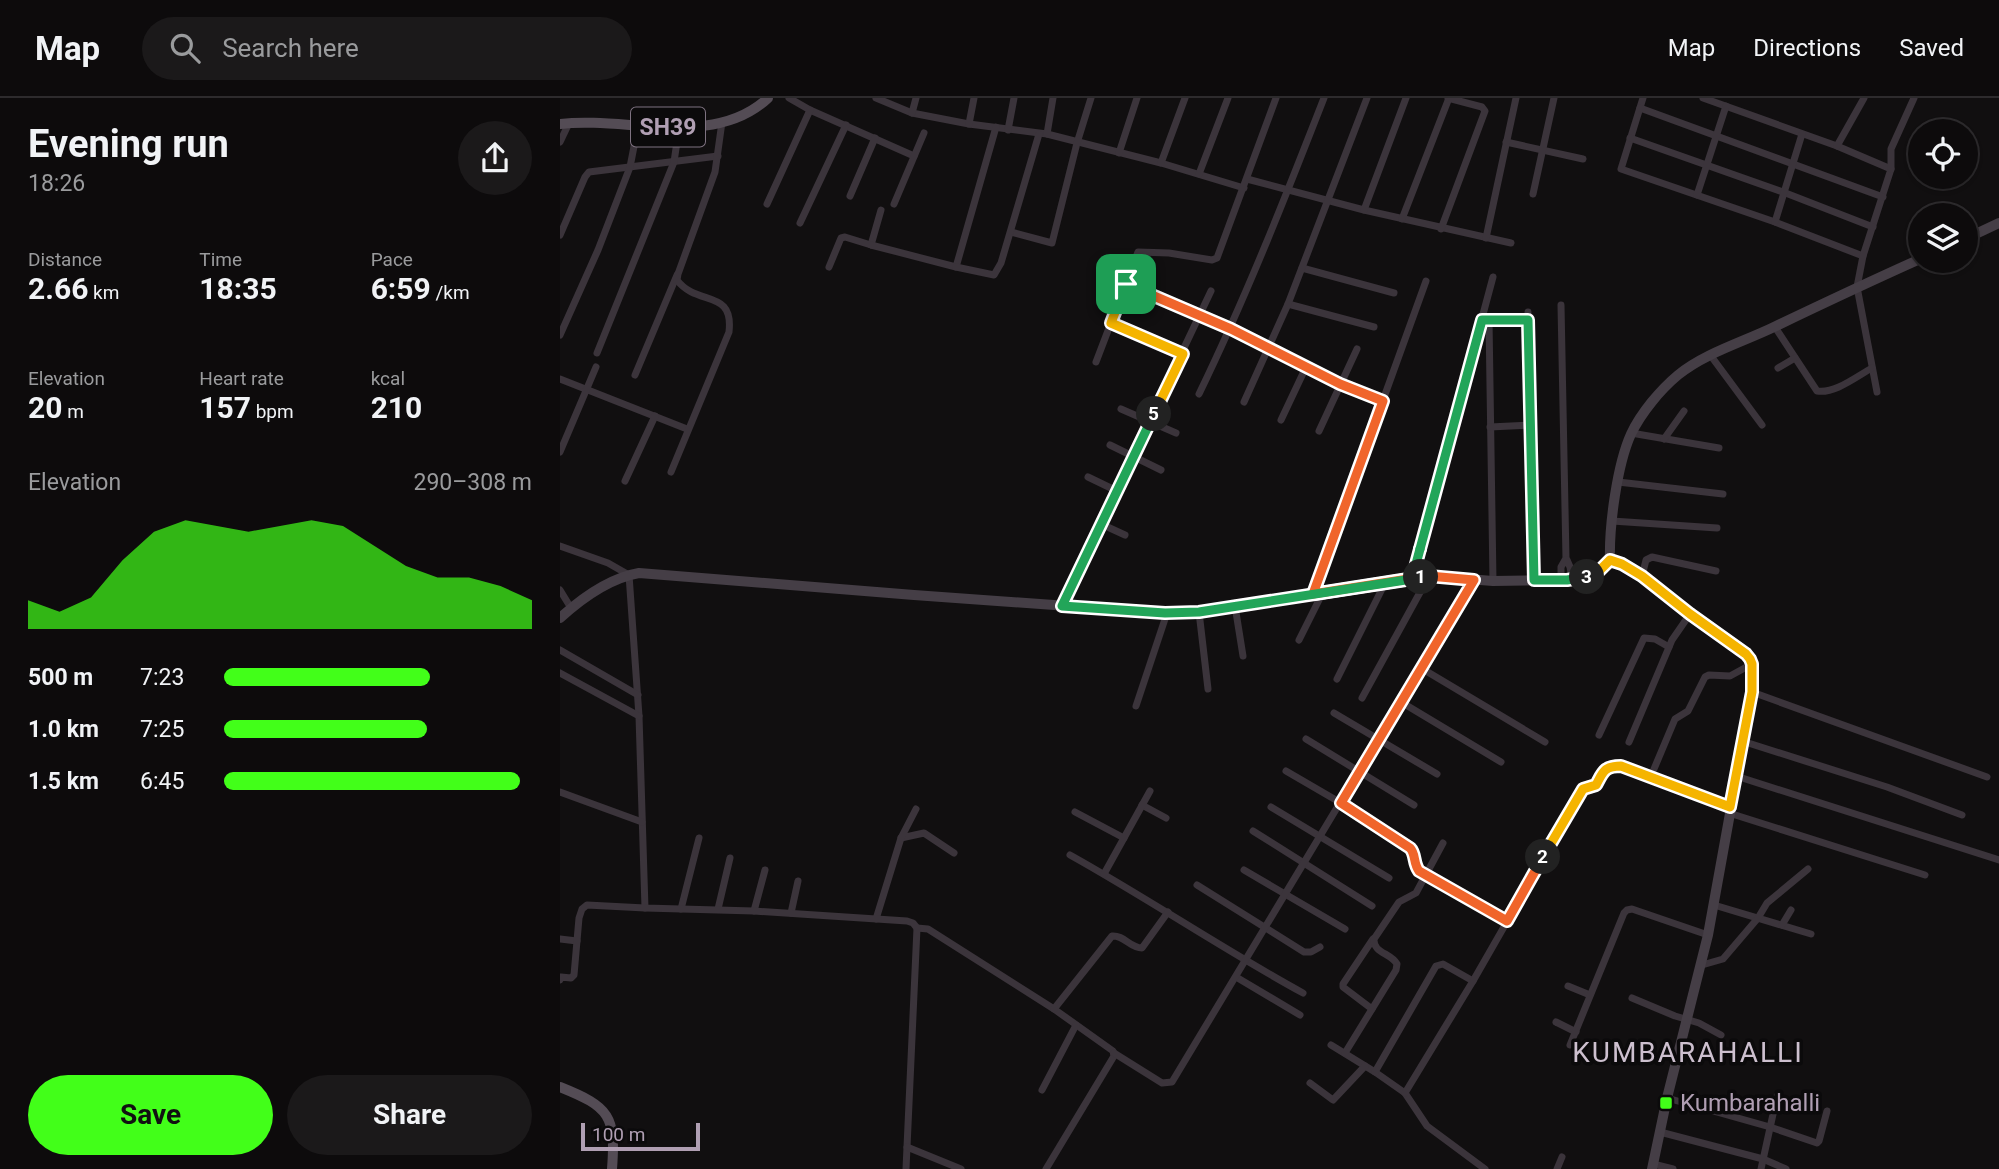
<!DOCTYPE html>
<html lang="en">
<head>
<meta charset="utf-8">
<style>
	:root { --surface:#0d0b0c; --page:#1b191a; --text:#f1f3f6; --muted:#9a9b9d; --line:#2d2b2d; --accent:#42ff19 }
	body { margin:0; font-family:Roboto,sans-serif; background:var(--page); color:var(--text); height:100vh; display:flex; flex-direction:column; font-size:26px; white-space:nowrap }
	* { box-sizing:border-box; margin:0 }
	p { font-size:23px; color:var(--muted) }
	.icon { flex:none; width:38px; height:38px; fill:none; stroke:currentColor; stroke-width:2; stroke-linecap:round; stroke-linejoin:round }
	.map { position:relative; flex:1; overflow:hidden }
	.side { display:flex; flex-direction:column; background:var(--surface); width:560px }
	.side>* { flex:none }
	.tools { position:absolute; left:1348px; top:21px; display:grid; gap:14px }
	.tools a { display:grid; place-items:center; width:70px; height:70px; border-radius:50%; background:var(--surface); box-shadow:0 2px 5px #0004,0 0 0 2px var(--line); font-size:35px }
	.scale { position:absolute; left:21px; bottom:18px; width:119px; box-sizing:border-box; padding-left:7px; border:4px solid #b09fb3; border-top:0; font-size:19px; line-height:24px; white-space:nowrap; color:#b09fb3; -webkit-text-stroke:5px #0b0a0b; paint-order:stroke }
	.pin { position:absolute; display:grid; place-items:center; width:60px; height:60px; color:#fff; margin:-30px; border-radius:14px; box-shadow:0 4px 10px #0006 }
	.km { position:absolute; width:35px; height:35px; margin:-18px; border-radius:50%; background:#222; color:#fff; font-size:19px; line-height:35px; text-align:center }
	.round { display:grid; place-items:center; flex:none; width:74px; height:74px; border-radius:37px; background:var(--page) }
	.summary { display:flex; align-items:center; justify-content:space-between; height:119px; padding:0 28px }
	h1 { font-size:38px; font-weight:700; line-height:52px }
	.stats { display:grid; grid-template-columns:repeat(3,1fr); gap:10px; height:119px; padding:7px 28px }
	.stats div { display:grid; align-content:center }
	.stats b { font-size:30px; font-weight:700 }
	.stats small { font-size:19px; font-weight:400 }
	.stats p { font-size:19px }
	.chart { height:196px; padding:14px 28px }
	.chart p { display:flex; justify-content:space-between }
	.chart svg { width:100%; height:126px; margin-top:7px; fill:var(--accent); opacity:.7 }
	.action { display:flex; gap:14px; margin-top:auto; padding:14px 28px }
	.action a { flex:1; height:80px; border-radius:42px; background:var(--accent); color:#111; font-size:28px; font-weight:700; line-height:80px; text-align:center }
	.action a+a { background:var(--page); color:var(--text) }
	ul { padding:0 28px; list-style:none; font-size:23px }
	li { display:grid; grid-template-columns:112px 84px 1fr; align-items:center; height:52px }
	li i { height:18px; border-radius:9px; background:var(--accent) }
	header { display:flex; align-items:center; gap:42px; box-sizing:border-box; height:98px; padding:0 35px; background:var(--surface); border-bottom:2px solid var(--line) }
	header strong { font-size:33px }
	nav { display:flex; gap:38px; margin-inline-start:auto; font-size:24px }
	.search { width:490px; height:63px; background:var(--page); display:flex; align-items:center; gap:18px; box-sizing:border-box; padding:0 24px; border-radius:38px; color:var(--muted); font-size:26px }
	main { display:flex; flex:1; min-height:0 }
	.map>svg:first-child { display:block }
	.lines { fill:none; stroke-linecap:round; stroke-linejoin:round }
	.street { stroke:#3b343b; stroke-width:7 }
	.secondary { stroke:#453e46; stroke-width:10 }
	.primary { stroke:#544c55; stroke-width:10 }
	.split-1-casing { stroke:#fff; stroke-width:14 }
	.split-2-casing { stroke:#fff; stroke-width:14 }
	.split-3-casing { stroke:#fff; stroke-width:14 }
	.split-4-casing { stroke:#fff; stroke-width:14 }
	.split-5-casing { stroke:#fff; stroke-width:14 }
	.split-6-casing { stroke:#fff; stroke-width:14 }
	.split-1 { stroke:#f0652b; stroke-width:9 }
	.split-2 { stroke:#f0652b; stroke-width:9 }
	.split-3 { stroke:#f5b400; stroke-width:9 }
	.split-4 { stroke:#22a559; stroke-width:9 }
	.split-5 { stroke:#22a559; stroke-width:9 }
	.split-6 { stroke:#f5b400; stroke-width:9 }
	.poi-dot { fill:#42ff19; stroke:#0b0a0b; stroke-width:2.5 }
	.labels { text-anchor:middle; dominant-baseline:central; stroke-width:7; stroke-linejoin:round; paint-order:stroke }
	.shield { fill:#0b0a0b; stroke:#7e7281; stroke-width:2 }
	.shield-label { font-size:23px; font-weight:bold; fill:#b09fb3 }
	.poi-label { font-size:24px; fill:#b09fb3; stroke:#0b0a0b; text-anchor:start }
	.quarter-label { font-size:28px; letter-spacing:2px; fill:#cdc0cf; stroke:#0b0a0b }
</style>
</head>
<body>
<header>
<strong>Map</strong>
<div class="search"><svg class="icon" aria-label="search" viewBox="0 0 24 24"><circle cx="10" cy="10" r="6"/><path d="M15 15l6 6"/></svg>Search here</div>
<nav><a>Map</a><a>Directions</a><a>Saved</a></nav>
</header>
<main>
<section class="side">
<div class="summary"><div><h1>Evening run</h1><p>18:26</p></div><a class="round"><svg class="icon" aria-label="share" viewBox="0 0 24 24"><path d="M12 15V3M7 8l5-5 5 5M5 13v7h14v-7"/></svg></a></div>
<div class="stats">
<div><p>Distance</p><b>2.66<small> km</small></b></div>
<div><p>Time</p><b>18:35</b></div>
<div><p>Pace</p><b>6:59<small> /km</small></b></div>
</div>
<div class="stats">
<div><p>Elevation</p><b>20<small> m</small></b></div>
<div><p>Heart rate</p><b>157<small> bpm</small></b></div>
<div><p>kcal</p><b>210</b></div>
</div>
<div class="chart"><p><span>Elevation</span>290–308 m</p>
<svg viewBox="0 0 160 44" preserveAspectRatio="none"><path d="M0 44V34L10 38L20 33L30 20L40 10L50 6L60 8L70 10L80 8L90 6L100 8L110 15L120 22L130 26L140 26L150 29L160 34V44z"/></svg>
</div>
<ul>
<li><b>500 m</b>7:23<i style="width:67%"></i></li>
<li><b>1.0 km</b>7:25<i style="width:66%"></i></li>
<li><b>1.5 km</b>6:45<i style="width:96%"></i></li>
</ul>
<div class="action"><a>Save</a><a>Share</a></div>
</section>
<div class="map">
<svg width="1439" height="1071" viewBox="0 0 1439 1071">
	<rect width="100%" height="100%" fill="#110f10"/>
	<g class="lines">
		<!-- street -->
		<g class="street">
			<polyline points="229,0 250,12 354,58"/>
			<polyline points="316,0 352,15 409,26 487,36 601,65 684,90"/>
			<polyline points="1083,0 1061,71 1215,124 1303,158"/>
			<polyline points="1143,0 1277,48 1331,71 1303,158 1297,189 1317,294"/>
			<polyline points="1080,10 1323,99"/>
			<polyline points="352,15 356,0"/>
			<polyline points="409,26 414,0"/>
			<polyline points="448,32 454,0"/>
			<polyline points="487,36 493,0"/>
			<polyline points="1070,40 1223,94 1313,129"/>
			<polyline points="0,44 9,25"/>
			<polyline points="946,44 1023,61"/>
			<polyline points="1277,48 1304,0"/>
			<polyline points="559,55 577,0"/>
			<polyline points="601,65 625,0"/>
			<polyline points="1331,71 1331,51 1354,0"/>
			<polyline points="639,76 668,0"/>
			<polyline points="687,81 804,112 951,145"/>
			<polyline points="973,96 994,0"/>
			<polyline points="1137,97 1166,8"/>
			<polyline points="290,98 315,40"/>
			<polyline points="207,106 250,12"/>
			<polyline points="334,106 364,35"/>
			<polyline points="804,112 846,0"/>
			<polyline points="842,121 889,0"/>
			<polyline points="1215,124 1242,36"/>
			<polyline points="240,125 286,27"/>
			<polyline points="881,131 925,13 922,9 888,0"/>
			<polyline points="451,134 492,145 517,45 531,0"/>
			<polyline points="0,137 25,79 29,74 158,58"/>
			<polyline points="926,140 956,0"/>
			<polyline points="311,147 321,112"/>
			<polyline points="269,169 281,140 285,139 311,147 396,169 436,29"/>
			<polyline points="396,169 434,177 441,165 479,36"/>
			<polyline points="742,170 834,195"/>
			<polyline points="566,186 671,231 780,286 823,303"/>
			<polyline points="728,206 814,229"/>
			<polyline points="1001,207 1006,461"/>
			<polyline points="968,214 974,482"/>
			<polyline points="926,222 968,221"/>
			<polyline points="929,222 933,483"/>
			<polyline points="551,225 623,255"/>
			<path d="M 1215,229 L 1257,293 C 1275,296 1297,278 1312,270"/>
			<polyline points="0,237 38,152 70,69 78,28"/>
			<polyline points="37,255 114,64 119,30"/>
			<polyline points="1151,258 1202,327"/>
			<polyline points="536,264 578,154 609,155 652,162 657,160 716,0"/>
			<polyline points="1218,270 1235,260"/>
			<polyline points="75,277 117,177"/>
			<polyline points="0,281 127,331"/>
			<path d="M 639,296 C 686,199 725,100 764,0"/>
			<polyline points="684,304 728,206 807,0"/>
			<polyline points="561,311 616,335"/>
			<polyline points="721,322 746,269"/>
			<polyline points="930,329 971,327"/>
			<polyline points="759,333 797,251"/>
			<polyline points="1071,335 1159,350"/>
			<polyline points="1104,341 1124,313"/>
			<polyline points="550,347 601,372"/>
			<polyline points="0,354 36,269"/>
			<path d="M 111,374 L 169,234 C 174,190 137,209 117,182 L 118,176 L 155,74 L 162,24"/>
			<polyline points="528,379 557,393"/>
			<polyline points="65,383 95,318"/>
			<polyline points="1058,384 1163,396"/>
			<polyline points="1052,423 1157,430"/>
			<polyline points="541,426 565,437"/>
			<polyline points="0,448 48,465 69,477 79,618 85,810"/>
			<polyline points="1082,478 1086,462 1092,459 1156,473"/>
			<polyline points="852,481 933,179"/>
			<polyline points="1001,482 1001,469 1005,462 1007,462 1010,469 1012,481"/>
			<polyline points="0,492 11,510"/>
			<polyline points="753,496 866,183"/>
			<polyline points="502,507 651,193"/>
			<polyline points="675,508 683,558"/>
			<polyline points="639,514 648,591"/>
			<polyline points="739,542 763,494"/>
			<polyline points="0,552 78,597"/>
			<polyline points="861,570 985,644"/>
			<polyline points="0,575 79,618"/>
			<polyline points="777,581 825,485"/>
			<polyline points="1192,594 1427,679"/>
			<polyline points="802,600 869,478"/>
			<polyline points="841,604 941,664"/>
			<polyline points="576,608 607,515"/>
			<polyline points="774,615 877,676"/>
			<polyline points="1039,637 1084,540 1095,541 1109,549"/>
			<polyline points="746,641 854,707"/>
			<polyline points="1182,643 1327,689 1402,717"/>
			<polyline points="1069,644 1112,542 1130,516"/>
			<polyline points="1094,671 1115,621 1128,613 1145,579 1149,577 1170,578 1192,566"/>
			<path d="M 726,673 L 781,705 L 851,750 C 856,756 853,765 859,773 L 947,823"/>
			<polyline points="1176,678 1439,762"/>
			<polyline points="0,694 82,724"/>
			<polyline points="582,707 606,720"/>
			<polyline points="711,709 829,780"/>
			<polyline points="515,714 564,740"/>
			<polyline points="1169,715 1365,777"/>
			<polyline points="693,733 812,808"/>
			<polyline points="341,740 364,735 394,755"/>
			<path d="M 510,757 C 589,801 664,852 743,895"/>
			<polyline points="684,772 785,831"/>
			<polyline points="544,776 590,693"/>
			<polyline points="637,787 744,854 751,854 760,849"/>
			<polyline points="1154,807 1251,836"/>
			<polyline points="121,811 139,740"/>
			<polyline points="158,811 170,760"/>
			<polyline points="194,813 205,772"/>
			<polyline points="231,815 238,783"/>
			<polyline points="316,821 341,740 356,711"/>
			<polyline points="1222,827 1231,812"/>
			<polyline points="357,830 368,831 494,911 553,953 554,958 486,1071"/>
			<polyline points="0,841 17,843"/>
			<polyline points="1142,867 1163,861 1198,820 1207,805 1248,771"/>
			<polyline points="676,879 740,917"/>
			<polyline points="0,882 1,879 11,880 14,877 19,820 22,811 27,807 85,810 194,813 347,823 353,825 357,830 346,1071"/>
			<polyline points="1008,888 1030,897"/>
			<polyline points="1072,900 1115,918 1139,925 1161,937"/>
			<path d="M 494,911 L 552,838 C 564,837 570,850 582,850 L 608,814"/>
			<polyline points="812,911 783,889 783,886 813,841"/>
			<polyline points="996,924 1016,934"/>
			<polyline points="771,947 815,974 845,995 867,1028 925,1071"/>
			<polyline points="1010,947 1064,815 1067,812 1072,811 1148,837"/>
			<polyline points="554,955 602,985 612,984 914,482"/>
			<path d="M 785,955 L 836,872 L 837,866 C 831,855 813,855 814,841 L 839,804 L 856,795 L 883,745"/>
			<polyline points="815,974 876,868 883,866 913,883"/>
			<polyline points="750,985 773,1002 805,968"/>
			<polyline points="482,992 516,927"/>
			<path d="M 845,995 L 913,883 L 1023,691 L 1036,687 C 1043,674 1044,668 1061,668 L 1170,709"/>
			<polyline points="1107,1000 1210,1029 1257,1045 1259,1043 1267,1013"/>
			<polyline points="1100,1034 1203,1061 1226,1071"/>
			<polyline points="347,1049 401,1071"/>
			<polyline points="1093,1066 1113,1071"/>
			<polyline points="997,1071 1002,1059"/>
			<polyline points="1201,1071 1217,998"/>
		</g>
		<!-- secondary -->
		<g class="secondary">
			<polyline points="1405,141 1439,125"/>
			<polyline points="1050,462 1062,465 1082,478 1130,516 1186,556 1192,566 1192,594 1148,837 1107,1000 1092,1071"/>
			<path d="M 0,520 C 22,500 50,480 79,475 L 354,497 L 605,515 L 639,514 L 869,478 L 933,483 L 1007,482 L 1032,478 L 1050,462 C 1049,428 1057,367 1071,336 C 1081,315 1100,292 1118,277 C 1145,255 1183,244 1214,229 C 1262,206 1311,183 1360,161"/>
		</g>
		<!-- primary -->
		<g class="primary">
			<path d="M 0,26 C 66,18 154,51 208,0"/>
			<path d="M 0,989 C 50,1009 56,1018 52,1071"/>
		</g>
	</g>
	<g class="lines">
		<defs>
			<polyline id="split-1" points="566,186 671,231 780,286 823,303 753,496 861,479"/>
			<path id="split-2" d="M 861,479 L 869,478 L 914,482 L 781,705 L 850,750 C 856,756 853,765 859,773 L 947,823 L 983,759"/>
			<path id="split-3" d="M 983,759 L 1023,691 L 1036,687 C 1043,674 1044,668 1061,668 L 1170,709 L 1192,594 L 1192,566 L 1190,561 L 1186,556 L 1130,516 L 1082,478 L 1062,466 L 1050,462 L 1040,472 L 1027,479"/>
			<polyline id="split-4" points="860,451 922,222 968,222 974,482 1007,482 1027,479"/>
			<polyline id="split-5" points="594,316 502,508 605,515 639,514 852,481 860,451"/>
			<polyline id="split-6" points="566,186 551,225 623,256 594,316"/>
		</defs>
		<!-- split-1 casing -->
		<use href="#split-1" class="split-1-casing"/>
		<!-- split-2 casing -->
		<use href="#split-2" class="split-2-casing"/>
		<!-- split-3 casing -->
		<use href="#split-3" class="split-3-casing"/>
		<!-- split-4 casing -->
		<use href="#split-4" class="split-4-casing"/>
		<!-- split-5 casing -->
		<use href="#split-5" class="split-5-casing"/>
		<!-- split-6 casing -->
		<use href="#split-6" class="split-6-casing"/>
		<!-- split-1 -->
		<use href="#split-1" class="split-1"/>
		<!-- split-2 -->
		<use href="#split-2" class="split-2"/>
		<!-- split-3 -->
		<use href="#split-3" class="split-3"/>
		<!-- split-4 -->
		<use href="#split-4" class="split-4"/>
		<!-- split-5 -->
		<use href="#split-5" class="split-5"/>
		<!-- split-6 -->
		<use href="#split-6" class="split-6"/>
	</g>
	<!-- markers -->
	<rect class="poi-dot" x="1099" y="998" width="14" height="14" rx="3.5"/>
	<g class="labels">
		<!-- shield labels -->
		<rect class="shield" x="71" y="9.5" width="74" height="39" rx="5"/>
		<g class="shield-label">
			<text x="108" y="29">SH39</text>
		</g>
		<!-- poi labels -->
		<g class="poi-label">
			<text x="1120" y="1005">Kumbarahalli</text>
		</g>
		<!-- quarter labels -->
		<g class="quarter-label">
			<text x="1128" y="954">KUMBARAHALLI</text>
		</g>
	</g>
</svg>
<div class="tools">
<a><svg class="icon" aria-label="locate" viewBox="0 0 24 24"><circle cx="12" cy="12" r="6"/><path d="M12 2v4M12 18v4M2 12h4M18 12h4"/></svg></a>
<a><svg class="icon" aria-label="layers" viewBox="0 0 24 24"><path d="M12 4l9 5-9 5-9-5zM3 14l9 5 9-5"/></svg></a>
</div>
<div class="scale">100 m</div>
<div class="pin" style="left:566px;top:186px;background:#1e9e55"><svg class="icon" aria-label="arrive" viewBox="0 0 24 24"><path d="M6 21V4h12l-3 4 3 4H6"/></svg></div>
<b class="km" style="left:861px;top:479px">1</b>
<b class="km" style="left:983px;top:759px">2</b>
<b class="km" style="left:1027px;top:479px">3</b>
<b class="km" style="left:594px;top:316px">5</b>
</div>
</main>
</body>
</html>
